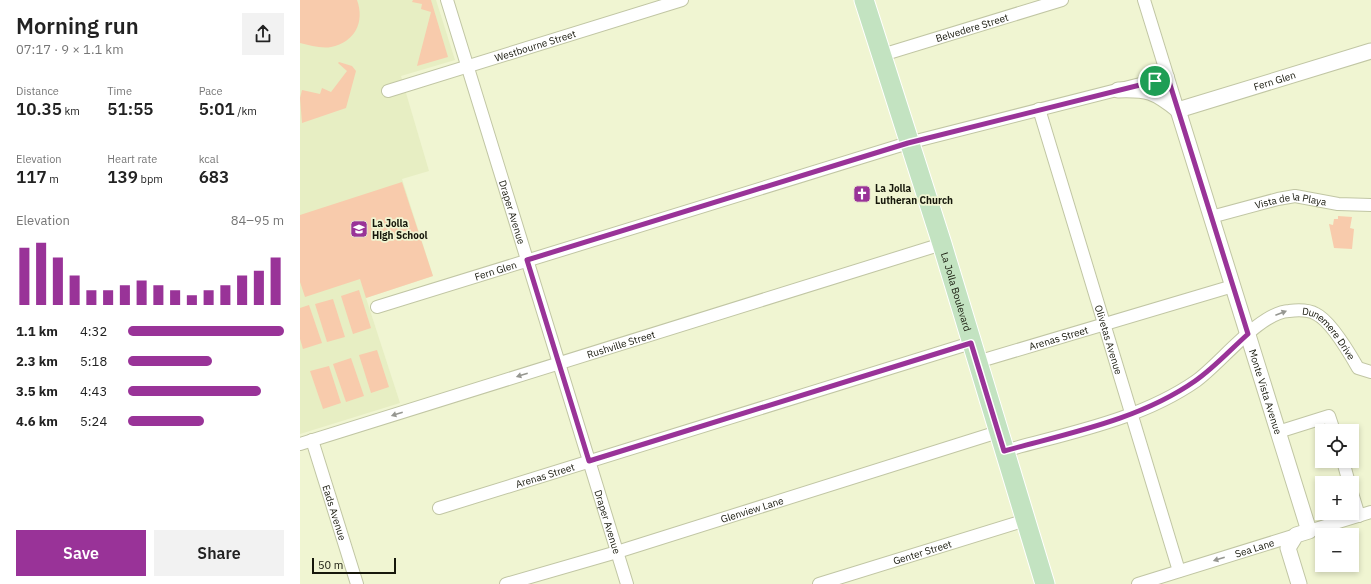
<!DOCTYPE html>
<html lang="en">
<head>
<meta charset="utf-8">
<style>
	:root { --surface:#fff; --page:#f2f2f2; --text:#222; --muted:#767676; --accent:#993398 }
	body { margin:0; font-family:"IBM Plex Sans",sans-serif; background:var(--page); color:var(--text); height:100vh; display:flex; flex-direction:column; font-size:15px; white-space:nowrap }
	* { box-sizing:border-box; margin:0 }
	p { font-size:13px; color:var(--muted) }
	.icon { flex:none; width:22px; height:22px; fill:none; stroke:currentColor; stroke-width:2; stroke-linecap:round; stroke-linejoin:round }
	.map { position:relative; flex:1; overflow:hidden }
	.details { display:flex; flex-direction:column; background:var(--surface); width:300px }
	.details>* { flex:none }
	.tools { position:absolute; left:1015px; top:424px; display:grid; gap:8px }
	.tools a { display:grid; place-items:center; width:44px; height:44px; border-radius:0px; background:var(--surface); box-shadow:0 2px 6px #0003; font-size:20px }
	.scale { position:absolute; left:12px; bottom:10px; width:84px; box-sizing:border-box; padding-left:4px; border:2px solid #16170b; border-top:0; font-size:11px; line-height:14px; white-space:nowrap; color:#16170b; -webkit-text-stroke:3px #f0f5d2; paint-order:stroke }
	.pin { position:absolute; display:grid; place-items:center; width:34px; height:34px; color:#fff; margin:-17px; border:2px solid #fff; border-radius:50%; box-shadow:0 1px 4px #0007 }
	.round { display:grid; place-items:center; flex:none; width:42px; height:42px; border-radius:0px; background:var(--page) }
	.overview { display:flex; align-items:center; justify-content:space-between; height:68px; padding:0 16px }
	h1 { font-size:22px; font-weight:600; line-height:30px }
	.metrics { display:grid; grid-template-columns:repeat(3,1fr); gap:6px; height:68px; padding:4px 16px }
	.metrics div { display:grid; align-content:center }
	.metrics b { font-size:17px; font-weight:600 }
	.metrics small { font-size:11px; font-weight:400 }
	.metrics p { font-size:11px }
	.chart { height:112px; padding:8px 16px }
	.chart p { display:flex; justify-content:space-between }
	.chart svg { width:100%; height:72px; margin-top:4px; stroke:var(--accent); stroke-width:6 }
	.cta { display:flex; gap:8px; margin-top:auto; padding:8px 16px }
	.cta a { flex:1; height:46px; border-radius:0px; background:var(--accent); color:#fff; font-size:16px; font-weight:600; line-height:46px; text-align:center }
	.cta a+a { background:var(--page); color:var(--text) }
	ul { padding:0 16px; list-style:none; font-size:13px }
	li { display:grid; grid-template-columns:64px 48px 1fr; align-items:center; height:30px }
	li i { height:10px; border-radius:5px; background:var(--accent) }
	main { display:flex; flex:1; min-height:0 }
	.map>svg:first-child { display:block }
	.built { fill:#e7eec3 }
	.green { fill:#f8cbac }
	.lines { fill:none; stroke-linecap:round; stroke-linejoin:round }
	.minor-casing { stroke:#c1c6a4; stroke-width:14 }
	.tertiary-casing { stroke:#c1c6a4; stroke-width:17 }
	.primary-casing { stroke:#fff; stroke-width:21 }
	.minor { stroke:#fff; stroke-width:12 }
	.tertiary { stroke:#fff; stroke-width:15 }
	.primary { stroke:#c3e3c1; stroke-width:19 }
	.oneway { fill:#969791 }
	.route-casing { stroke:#fff; stroke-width:8 }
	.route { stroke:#993398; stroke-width:5 }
	.labels { text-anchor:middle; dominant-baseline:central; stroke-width:3.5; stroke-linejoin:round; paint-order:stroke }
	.street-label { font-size:10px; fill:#16170b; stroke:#f0f5d2 }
	.poi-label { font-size:10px; font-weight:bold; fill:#16170b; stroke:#f0f5d2; text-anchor:start }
</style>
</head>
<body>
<main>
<section class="details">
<div class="overview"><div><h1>Morning run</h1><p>07:17 · 9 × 1.1 km</p></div><a class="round"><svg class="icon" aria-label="share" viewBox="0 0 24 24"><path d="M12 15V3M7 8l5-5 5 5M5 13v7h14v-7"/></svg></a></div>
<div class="metrics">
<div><p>Distance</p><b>10.35<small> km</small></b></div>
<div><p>Time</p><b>51:55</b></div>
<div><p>Pace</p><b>5:01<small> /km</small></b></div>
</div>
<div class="metrics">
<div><p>Elevation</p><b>117<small> m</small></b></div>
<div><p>Heart rate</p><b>139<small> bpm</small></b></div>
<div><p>kcal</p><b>683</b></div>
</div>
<div class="chart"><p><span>Elevation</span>84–95 m</p>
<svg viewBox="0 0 160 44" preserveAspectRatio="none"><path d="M5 44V9M15 44V6M25 44V15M35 44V26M45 44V35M55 44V35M65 44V32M75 44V29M85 44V32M95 44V35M105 44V38M115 44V35M125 44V32M135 44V26M145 44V23M155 44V15"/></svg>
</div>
<ul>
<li><b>1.1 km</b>4:32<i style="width:100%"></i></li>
<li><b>2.3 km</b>5:18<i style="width:54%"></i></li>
<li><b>3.5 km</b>4:43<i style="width:85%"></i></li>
<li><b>4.6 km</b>5:24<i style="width:49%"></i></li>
</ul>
<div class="cta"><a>Save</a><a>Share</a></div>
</section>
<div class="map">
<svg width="1071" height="584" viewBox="0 0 1071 584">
	<rect width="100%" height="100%" fill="#f0f5d2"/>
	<!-- built -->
	<polygon class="built" points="0,0 136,0 155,60 101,76 129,171 102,179 133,276 66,298 100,403 0,434"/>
	<!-- green -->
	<g class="green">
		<path d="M 0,0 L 57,0 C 65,22 55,42 31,47 C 21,49 10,45 0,43 Z"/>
		<polygon points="113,0 131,0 148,57 117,66 131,12 121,9 122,4 112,2"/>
		<polygon points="39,62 52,66 56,71 46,108 2,123 0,98 2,90 20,94 22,88 31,92 47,71 38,63"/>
		<polygon points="102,182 133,276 66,298 60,279 5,297 0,282 0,215"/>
		<polygon points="1038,216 1052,217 1050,228 1054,229 1052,249 1034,248 1029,224 1033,225 1034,219 1038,219"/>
		<polygon points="59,290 71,328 53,334 41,296"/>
		<polygon points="33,299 45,337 27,342 15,304"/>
		<polygon points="9,305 22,343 3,349 0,339 0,308"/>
		<polygon points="77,350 89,387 71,393 59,355"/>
		<polygon points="51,358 64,396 46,402 33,364"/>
		<polygon points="29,366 41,403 23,409 10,371"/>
	</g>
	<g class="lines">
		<defs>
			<g id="minor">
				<path id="s1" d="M 147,0 L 327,584"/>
				<polyline points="844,0 878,110"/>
				<path id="s2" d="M 582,55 L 762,0"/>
				<path id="s3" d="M 88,91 L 382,0"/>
				<path id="s4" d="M 739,109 L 879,571"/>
				<path id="s5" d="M 911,217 L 978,199 L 995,196 L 1038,204 L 1071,205"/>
				<path id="s6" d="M 77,307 L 608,143 L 868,77"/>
				<path id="s7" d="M 677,362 L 933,286"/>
				<polyline points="978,432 1029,416 1034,431"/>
				<path id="s8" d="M 12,440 L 57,584"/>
				<path id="s9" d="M 0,444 L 642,244"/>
				<path id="s10" d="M 704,451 C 768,433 840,420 896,381 C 920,364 960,312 989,311 C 997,310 1009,310 1016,314 C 1031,321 1050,354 1058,368 L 1071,372"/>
				<polyline points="1043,461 1049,483"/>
				<polyline points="1052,493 1059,516"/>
				<path id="s11" d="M 139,508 L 671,343"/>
				<polyline points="1009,531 1071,512"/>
				<path id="s12" d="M 206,584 L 317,552 L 698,432"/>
				<path id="s13" d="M 519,584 L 726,520"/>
				<path id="s14" d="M 838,584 L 996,535"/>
			</g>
			<g id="tertiary">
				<path d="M 818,90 C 848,89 854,91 878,110"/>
				<path id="s15" d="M 878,110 L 1009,531 L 996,535 L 988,548 L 999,584"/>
				<path id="s16" d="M 878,110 L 1071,51"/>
			</g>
			<g id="primary">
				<path id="s17" d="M 564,0 L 642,244 L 745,584"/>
			</g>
		</defs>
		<!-- minor casing -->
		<use href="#minor" class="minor-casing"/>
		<!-- tertiary casing -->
		<use href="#tertiary" class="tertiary-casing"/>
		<!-- primary casing -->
		<use href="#primary" class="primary-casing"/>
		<!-- minor -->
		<use href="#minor" class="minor"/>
		<!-- tertiary -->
		<use href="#tertiary" class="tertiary"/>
		<!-- primary -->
		<use href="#primary" class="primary"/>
	</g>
	<!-- one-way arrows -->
	<defs><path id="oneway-solid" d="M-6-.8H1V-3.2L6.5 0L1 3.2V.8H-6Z"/></defs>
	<g class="oneway">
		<use href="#oneway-solid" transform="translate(981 313) rotate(-21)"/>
		<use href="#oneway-solid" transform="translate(222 375) rotate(163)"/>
		<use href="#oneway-solid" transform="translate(97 414) rotate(163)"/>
		<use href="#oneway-solid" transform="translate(919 559) rotate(163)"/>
	</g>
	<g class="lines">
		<defs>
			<path id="route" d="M 868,78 L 948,334 C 931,349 914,368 895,381 C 839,420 769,433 704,451 L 671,343 L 289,461 L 227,260 L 608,143 Z"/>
		</defs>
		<!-- route casing -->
		<use href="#route" class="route-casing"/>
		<!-- route -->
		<use href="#route" class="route"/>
	</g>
	<!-- icons -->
	<defs>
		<symbol id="church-square" viewBox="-11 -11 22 22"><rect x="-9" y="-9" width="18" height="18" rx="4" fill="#993398" stroke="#f0f5d2"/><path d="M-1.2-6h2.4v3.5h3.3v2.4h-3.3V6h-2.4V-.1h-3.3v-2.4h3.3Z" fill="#fff"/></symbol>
		<symbol id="school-square" viewBox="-11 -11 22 22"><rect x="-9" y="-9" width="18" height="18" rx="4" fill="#993398" stroke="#f0f5d2"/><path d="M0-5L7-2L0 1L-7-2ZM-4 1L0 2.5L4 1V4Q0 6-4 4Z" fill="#fff"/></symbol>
	</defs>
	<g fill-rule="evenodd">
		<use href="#church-square" x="552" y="184" width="20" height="20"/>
		<use href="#school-square" x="49" y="219" width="20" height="20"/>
	</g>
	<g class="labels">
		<!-- street labels -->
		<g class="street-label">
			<text stroke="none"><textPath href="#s2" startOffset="94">Belvedere Street</textPath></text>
			<text stroke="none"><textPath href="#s3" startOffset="154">Westbourne Street</textPath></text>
			<text stroke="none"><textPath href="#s16" startOffset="101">Fern Glen</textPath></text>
			<text stroke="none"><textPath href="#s5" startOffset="82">Vista de la Playa</textPath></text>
			<text stroke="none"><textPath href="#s1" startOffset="222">Draper Avenue</textPath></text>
			<text stroke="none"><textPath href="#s6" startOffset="124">Fern Glen</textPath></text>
			<text stroke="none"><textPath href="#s17" startOffset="306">La Jolla Boulevard</textPath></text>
			<text stroke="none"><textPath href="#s10" startOffset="373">Dunemere Drive</textPath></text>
			<text stroke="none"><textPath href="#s7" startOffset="85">Arenas Street</textPath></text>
			<text stroke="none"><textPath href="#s4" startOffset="241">Olivetas Avenue</textPath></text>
			<text stroke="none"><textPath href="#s9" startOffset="336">Rushville Street</textPath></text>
			<text stroke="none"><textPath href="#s15" startOffset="295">Monte Vista Avenue</textPath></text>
			<text stroke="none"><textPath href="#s11" startOffset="111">Arenas Street</textPath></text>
			<text stroke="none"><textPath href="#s12" startOffset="257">Glenview Lane</textPath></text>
			<text stroke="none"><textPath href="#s8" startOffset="76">Eads Avenue</textPath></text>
			<text stroke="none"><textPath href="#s1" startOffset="546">Draper Avenue</textPath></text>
			<text stroke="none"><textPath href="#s14" startOffset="122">Sea Lane</textPath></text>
			<text stroke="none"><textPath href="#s13" startOffset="108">Genter Street</textPath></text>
		</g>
		<!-- poi labels -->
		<g class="poi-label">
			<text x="575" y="188">La Jolla<tspan x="575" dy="12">Lutheran Church</tspan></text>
			<text x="72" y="223">La Jolla<tspan x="72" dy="12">High School</tspan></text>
		</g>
	</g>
</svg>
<div class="tools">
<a><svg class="icon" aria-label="locate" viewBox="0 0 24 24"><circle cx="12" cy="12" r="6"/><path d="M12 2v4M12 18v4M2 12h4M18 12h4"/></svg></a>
<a>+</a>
<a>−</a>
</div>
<div class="scale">50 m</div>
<div class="pin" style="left:855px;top:81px;background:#1e9e55"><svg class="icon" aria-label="arrive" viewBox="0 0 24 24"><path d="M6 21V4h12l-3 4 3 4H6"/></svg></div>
</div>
</main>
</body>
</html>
